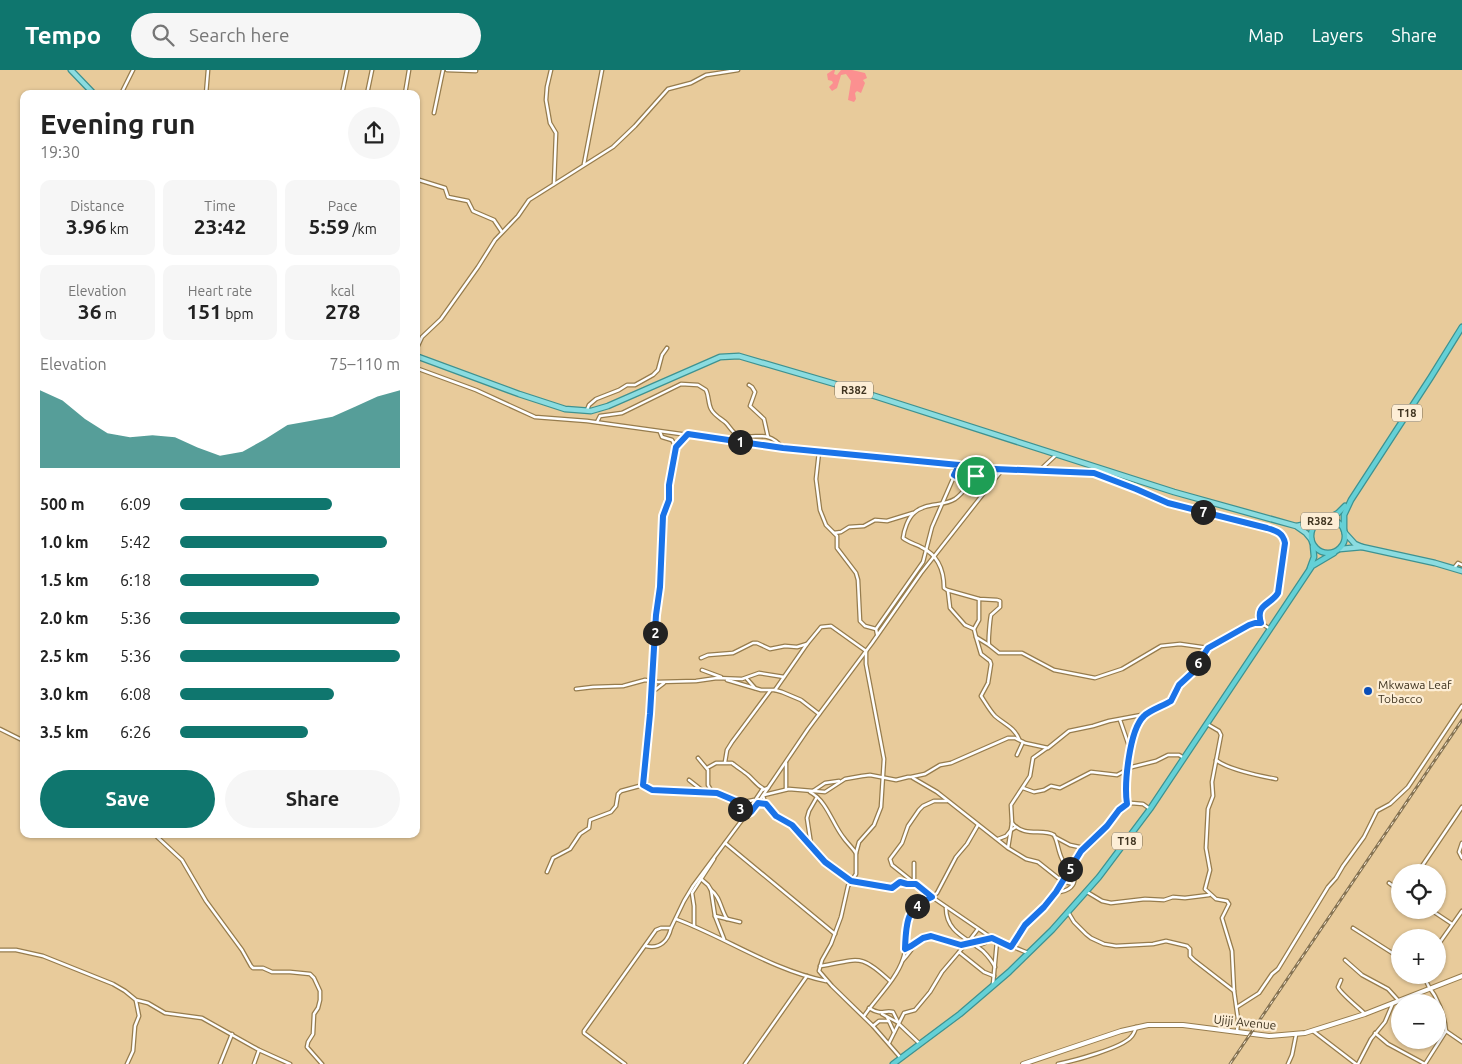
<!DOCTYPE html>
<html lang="en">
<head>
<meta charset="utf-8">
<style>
	:root { --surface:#fff; --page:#f6f6f6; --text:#222; --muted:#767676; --accent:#0f766e }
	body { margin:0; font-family:Ubuntu,sans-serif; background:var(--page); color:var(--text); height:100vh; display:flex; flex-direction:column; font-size:19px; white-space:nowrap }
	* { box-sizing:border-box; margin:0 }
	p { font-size:16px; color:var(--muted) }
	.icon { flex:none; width:28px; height:28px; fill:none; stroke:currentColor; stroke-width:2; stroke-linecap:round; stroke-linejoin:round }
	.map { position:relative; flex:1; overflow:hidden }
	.side { position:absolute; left:20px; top:20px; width:400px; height:748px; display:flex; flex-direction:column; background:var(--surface); border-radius:10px; box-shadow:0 1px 4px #0004 }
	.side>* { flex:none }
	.tools { position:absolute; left:1391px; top:794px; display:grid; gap:10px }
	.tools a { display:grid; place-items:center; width:55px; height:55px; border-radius:50%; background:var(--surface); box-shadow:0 1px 4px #0004; font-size:25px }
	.pin { position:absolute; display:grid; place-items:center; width:42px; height:42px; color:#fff; margin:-21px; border:2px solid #fff; border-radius:50%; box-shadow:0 1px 5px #0007 }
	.km { position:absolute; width:25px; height:25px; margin:-12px; border-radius:50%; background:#222; color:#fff; font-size:14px; line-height:25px; text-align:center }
	.round { display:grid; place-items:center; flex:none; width:52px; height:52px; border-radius:26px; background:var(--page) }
	.head { display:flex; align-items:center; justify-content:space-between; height:85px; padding:0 20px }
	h1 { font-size:28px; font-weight:700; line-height:38px }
	.stats { display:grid; grid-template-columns:repeat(3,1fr); gap:8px; height:85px; padding:5px 20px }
	.stats div { display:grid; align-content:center; border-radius:10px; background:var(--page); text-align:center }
	.stats b { font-size:21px; font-weight:700 }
	.stats small { font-size:14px; font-weight:400 }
	.stats p { font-size:14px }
	.chart { height:140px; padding:10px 20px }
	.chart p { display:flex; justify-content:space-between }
	.chart svg { width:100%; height:90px; margin-top:5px; fill:var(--accent); opacity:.7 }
	.primary-button { display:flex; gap:10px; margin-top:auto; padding:10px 20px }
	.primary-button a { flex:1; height:58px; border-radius:30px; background:var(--accent); color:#fff; font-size:20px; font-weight:700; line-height:58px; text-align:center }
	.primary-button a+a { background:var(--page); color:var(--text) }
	ul { padding:0 20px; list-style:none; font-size:16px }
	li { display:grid; grid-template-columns:80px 60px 1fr; align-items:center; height:38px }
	li i { height:12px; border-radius:6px; background:var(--accent) }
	header { display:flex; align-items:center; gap:30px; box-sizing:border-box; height:70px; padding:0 25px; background:var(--accent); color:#fff }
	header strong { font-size:24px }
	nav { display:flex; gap:28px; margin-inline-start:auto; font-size:18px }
	.search { width:350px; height:45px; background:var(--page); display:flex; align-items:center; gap:12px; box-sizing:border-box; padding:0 18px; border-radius:28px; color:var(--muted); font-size:19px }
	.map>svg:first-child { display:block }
	.water { fill:#fb9090 }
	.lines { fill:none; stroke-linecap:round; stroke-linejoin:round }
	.minor-casing { stroke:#967c4d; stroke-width:5 }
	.secondary-casing { stroke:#967c4d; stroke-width:6 }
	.primary-casing { stroke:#3e9290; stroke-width:7 }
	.trunk-casing { stroke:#3e9290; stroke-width:7 }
	.minor { stroke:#fff; stroke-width:2.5 }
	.secondary { stroke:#fff; stroke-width:4 }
	.primary { stroke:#8bdce0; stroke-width:4.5 }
	.trunk { stroke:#64d0d6; stroke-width:4.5 }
	.rail-casing { stroke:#857353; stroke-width:3 }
	.rail { stroke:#fdeed6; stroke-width:1; stroke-dasharray:4; stroke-linecap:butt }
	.route-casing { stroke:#fff; stroke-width:10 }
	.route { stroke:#1a73e8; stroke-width:6 }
	.poi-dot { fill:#0a4eb8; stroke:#fdeed6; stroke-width:2 }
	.labels { text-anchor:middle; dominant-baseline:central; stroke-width:4.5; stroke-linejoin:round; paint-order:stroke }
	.shield { fill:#fdeed6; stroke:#786c57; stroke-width:1 }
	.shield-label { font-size:11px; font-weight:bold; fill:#3f3420 }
	.poi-label { font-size:12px; fill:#3f3420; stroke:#fdeed6; text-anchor:start }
	.street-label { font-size:12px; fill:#3f3420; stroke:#fdeed6 }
</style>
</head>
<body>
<header>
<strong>Tempo</strong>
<div class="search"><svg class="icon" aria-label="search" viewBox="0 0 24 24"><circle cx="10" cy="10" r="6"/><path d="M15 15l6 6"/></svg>Search here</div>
<nav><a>Map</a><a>Layers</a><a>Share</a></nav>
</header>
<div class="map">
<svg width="1462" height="994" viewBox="0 0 1462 994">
	<rect width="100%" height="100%" fill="#e8cb9b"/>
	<!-- water -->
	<polygon class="water" points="833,0 835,0 834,4 837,5 841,0 852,0 865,3 867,8 863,10 865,13 861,23 857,21 855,23 856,29 854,32 848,30 851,11 846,4 841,5 837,18 832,21 829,17 833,13 832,11 828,10 827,4"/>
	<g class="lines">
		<defs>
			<g id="minor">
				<polyline points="447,0 476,1"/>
				<polyline points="551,0 547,17 546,30 550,53 556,63 554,114"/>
				<polyline points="121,24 133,0"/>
				<polyline points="206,24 208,0"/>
				<polyline points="342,24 347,0"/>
				<polyline points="367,24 372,0"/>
				<polyline points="405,24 409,0"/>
				<polyline points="434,43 443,0"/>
				<polyline points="584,94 602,0"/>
				<polyline points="416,109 445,118 448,127 468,131 473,141 494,150 502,162"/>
				<polyline points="416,280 422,267 441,249 478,197 495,170 518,146 529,130 613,77 635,56 668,19 691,13 706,5 738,0"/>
				<path d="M 416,298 L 476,320 L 535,347 L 587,351 L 767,376 L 844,384 L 1018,401 L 1087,402 L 1101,405 L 1137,419 L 1157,429 L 1168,433 L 1267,458 C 1277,461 1283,463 1285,473 L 1278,523 C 1271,535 1255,534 1261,553 L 1270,559"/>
				<polyline points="749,315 752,317 755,322 750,336 764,349 768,367"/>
				<polyline points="587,340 589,335 596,329 619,320 627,315 635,315 653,305 658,300 662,285 667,278"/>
				<path d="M 597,352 L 600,346 L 622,343 L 681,314 L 698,315 L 706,320 C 709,326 708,333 711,339 C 714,345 720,348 725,352 C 730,356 732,364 739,365 C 757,370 766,359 782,377"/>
				<polyline points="660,362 662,367 672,370 676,377"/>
				<polyline points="819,382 816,409 820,440 826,455 837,466 837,478 856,503 858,510 860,551 865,556 876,559 877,564"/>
				<path d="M 991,399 C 971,404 969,419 955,429 C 942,437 926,432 914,443 C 908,448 904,460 903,468 C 908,472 915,474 921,477 C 938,485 944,501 944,518 L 947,520 L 979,529 L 997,530 L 1000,531 L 1000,537 L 991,545 C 990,550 988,571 989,575 L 999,583 L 1022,583 L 1054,600 L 1095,608 L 1122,599 L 1161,576 L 1180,574 L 1208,578"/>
				<polyline points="1040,400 1056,385"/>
				<polyline points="954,405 968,413"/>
				<polyline points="834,463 841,462 849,457 864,456 875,450 887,451 913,443"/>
				<polyline points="1454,498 1458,493 1462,495"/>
				<polyline points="948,521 950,538 965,555 974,559 976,567 989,575"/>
				<polyline points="876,559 923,492 932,457 959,395"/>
				<polyline points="974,559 979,550 979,529"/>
				<path d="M 976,567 L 981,584 L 990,591 L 991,594 L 988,613 L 981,626 C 985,632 990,641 995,646 C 1004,654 1014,657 1019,669"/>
				<polyline points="701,588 708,585 733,583 753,573 757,573 770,579 785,576 797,577 807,574"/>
				<polyline points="702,600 721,607"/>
				<polyline points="747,609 755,618"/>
				<polyline points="727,610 761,620 775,620 782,622 801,630 819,644"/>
				<polyline points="576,619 593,617 623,616 645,610 658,612 696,611 717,608 742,609 759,603 784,607"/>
				<polyline points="775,620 807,574 821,557 831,556 866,581 866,594 884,689 881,737 874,755 859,772 856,783 856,804 848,816 841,847 831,874 822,890 819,901 832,916 873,956 900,987"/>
				<polyline points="651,623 664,613"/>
				<polyline points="1151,643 1157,637 1171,631 1179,615 1192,603 1208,578 1249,555 1255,553 1261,553"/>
				<polyline points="1120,650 1130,679"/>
				<polyline points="1207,654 1219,661 1221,665 1212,712 1213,726 1208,739 1206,778 1210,800 1205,819 1216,829 1227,831 1229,834 1222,848 1232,881 1234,921 1238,949 1237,962"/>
				<polyline points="0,659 24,671"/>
				<polyline points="1017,685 1023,672"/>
				<polyline points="698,688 708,700 708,715 712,722"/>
				<path d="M 1216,690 C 1229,700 1260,706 1276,709"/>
				<polyline points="725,692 727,680 732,672 770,621"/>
				<path d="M 707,698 L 716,693 L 732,693 C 737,697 743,701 748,705 C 754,710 756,715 764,719"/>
				<polyline points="913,708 937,722 1008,778 1026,789 1038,792 1062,811 1073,814"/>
				<polyline points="689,710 703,721"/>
				<polyline points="643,715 650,644 656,545 660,517 663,447 669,430 669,415 676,377 688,365"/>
				<polyline points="1023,718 1034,722 1044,720 1051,716 1060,718 1091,702 1117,705 1132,697 1156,691 1168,685 1179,685 1184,688"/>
				<polyline points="786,719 786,693"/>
				<polyline points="813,721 825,713 839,711"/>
				<path d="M 810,722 C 827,731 832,753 843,767 C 847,773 852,777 856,783"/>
				<polyline points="764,725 789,719 825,722 845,709 862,706 870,705 896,710 908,707 911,707 925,704 940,695 951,693 1008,668 1015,668 1025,673 1048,678 1069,661 1093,656 1109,651 1152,643"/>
				<polyline points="763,726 766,735 771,741 795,757 803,769 811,775 829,796 851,811 892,818 900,812 908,815 916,814"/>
				<polyline points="947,731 934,731 923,736 919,740 908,756 902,773 890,789 892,795 932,827 992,868 1028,883"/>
				<polyline points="739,733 740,739 746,744 753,740 808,659 872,573 921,503 1002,400"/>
				<path d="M 1127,734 C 1123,712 1130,660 1146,644"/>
				<path d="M 1012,753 C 1025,768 1042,758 1054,765 C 1058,773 1058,781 1062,789 C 1066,798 1081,806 1071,817 C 1067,821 1062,822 1056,822"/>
				<polyline points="154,764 182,790 206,831 242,880 251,896 253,898 263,898 272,902 290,902 310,904 314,908 320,921 320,930 318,938 314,944 313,964 308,972 307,977 322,994"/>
				<polyline points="1055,767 1070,775 1084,778"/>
				<polyline points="998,769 1006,766 1011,760 1016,757"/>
				<polyline points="725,773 835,864"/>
				<polyline points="1462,773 1459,782 1462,788"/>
				<polyline points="811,774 807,748 809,741 817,727"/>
				<polyline points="1008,778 1012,753 1011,735 1030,706 1033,688 1047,678"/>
				<polyline points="547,802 553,788 570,779 580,764 589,758 590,750 611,742 616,736 618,724 621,721 643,715 652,720 712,722 733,729 739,733 754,730"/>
				<polyline points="1418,802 1462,737"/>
				<polyline points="701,809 708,815 711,820 715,846 724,869"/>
				<polyline points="914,813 914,793"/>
				<polyline points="1389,813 1400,821"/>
				<path d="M 711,820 C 720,826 721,840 727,849"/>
				<polyline points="1087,822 1102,831 1111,833 1145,829 1164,830 1173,827 1185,828 1209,825"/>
				<path d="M 946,838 C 946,862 967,868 983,881 C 988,886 992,891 995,897"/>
				<polyline points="1431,840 1452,854"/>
				<polyline points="1068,842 1074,852 1086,864 1091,868 1104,874 1116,876 1153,874 1166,871 1187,876 1190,879 1190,886 1194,890 1234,921"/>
				<polyline points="715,846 740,852"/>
				<path d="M 676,849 C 727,868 772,900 826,911"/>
				<polyline points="694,856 694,836 692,823 714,789"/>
				<polyline points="1353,858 1400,888"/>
				<polyline points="1411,868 1412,867"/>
				<polyline points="968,872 978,859"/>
				<polyline points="1438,875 1462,841"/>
				<path d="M 646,876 C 660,879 668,871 671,858"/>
				<polyline points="977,876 985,873 989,869"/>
				<polyline points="1011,877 1025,855 1045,837 1056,822 1081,781 1107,756 1119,740 1131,733 1143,734 1150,739"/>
				<polyline points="905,879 917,872"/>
				<polyline points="0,880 16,880 43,886 113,914 125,921 136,930 148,933 165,943 202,948 259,980 290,994"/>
				<polyline points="959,882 984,902 994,906"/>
				<polyline points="1396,885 1400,880"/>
				<path d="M 903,890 C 910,883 915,873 922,868 C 934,862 951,875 965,875"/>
				<polyline points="1345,890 1362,905 1388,919 1399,931"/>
				<path d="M 820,896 C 859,890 859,882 890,911"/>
				<path d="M 1425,905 C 1425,914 1431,919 1435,926 C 1441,937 1445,949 1446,961 L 1425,994"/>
				<path d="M 1341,910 L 1338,917 C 1339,922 1359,938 1365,944"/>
				<polyline points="993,914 997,871"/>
				<polyline points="1237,937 1259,923 1272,904 1278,899 1328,817 1336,808 1343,796 1364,767 1377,741 1390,734 1408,717 1462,636"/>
				<path d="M 869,938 C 882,946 883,940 893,942 L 899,954 L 920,974"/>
				<polyline points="882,944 897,952"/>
				<path d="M 864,946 C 876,928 896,910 903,889 C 909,873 902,856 913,841 C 919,832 929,830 937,823 L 956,787 L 967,774 L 978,755"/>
				<polyline points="887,947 894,962"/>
				<polyline points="873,956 879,951 888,951"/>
				<polyline points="1313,961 1356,994"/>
				<polyline points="1446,961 1462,972"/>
				<polyline points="1375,963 1388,974 1425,994"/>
				<polyline points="889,973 904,943 915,940 930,922 942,902 965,875 992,868"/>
				<polyline points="127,994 133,981 135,956 139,946 136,931"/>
				<polyline points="220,994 232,964"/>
				<polyline points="254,994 259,980"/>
				<polyline points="625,994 584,963 584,961 656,860 661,858 671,858 684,831 693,816 742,750 762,720 768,718"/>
				<polyline points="745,994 807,906"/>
				<path d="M 1058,994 C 1073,991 1122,978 1131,967 C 1134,964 1135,961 1136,957"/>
				<polyline points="1288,994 1292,985 1296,965"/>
				<polyline points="1358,994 1371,969 1385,952 1393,933"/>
			</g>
			<polyline id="secondary" points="1023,994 1121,961 1148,955 1183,955 1269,966 1305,963 1365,944 1462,906"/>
			<g id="primary">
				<polyline points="71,0 94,24"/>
				<polyline points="416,286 519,324 565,339 591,341 608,336 720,287 739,286 859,321 1174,422 1296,456 1306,463 1311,469"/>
				<polyline points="1297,456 1320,451"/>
				<polyline points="1345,463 1355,474 1362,477 1435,493 1462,501"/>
				<polyline points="1340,479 1362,477"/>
			</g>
			<g id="trunk">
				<circle cx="1328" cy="466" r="17"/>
				<polyline points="1327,449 1338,443 1345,436"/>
				<polyline points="1344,460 1344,445 1351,430 1431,307 1462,257"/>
				<polyline points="1310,498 1314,487 1313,476"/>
				<polyline points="893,994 960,944 1009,902 1052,860 1099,807 1150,739 1312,496 1334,483"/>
			</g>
		</defs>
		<!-- minor casing -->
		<use href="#minor" class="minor-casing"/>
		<!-- secondary casing -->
		<use href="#secondary" class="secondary-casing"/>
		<!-- primary casing -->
		<use href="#primary" class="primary-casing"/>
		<!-- trunk casing -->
		<use href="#trunk" class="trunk-casing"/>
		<!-- minor -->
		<use href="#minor" class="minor"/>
		<!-- secondary -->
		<use href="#secondary" class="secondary"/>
		<!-- primary -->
		<use href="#primary" class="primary"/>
		<!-- trunk -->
		<use href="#trunk" class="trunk"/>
		<defs>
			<polyline id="rail" points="1230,994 1462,650"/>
		</defs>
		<!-- rail casing -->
		<use href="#rail" class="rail-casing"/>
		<!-- rail -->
		<use href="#rail" class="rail"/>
	</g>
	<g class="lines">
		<defs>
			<path id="route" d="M 688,364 L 783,378 L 959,395 L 954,405 L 968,413 L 981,403 L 995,399 L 1094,403 L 1136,419 L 1168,433 L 1267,458 C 1277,461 1283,463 1285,473 L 1278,523 C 1271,535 1255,534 1261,553 L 1255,553 L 1249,555 L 1208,578 L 1192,603 L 1179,615 L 1171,631 C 1163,636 1150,640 1144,646 C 1129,660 1124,715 1127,734 L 1119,740 L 1107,756 L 1081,781 L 1056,822 L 1044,837 L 1025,855 L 1011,877 L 992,868 L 961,875 L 931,866 L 923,868 L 911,876 L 905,879 C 906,853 906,837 932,827 L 916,814 L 907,814 L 900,812 L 892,818 L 851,811 L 825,792 L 792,755 L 776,746 L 766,734 L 758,733 L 751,742 L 746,744 L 736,731 L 717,723 L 652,720 L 643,715 L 650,644 L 656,545 L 660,517 L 663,446 L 669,430 L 669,415 L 676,377 Z"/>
		</defs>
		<!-- route casing -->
		<use href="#route" class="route-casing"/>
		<!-- route -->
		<use href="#route" class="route"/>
	</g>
	<!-- markers -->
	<circle class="poi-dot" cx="1368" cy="621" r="5"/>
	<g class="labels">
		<!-- shield labels -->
		<g class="shield">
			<rect x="835" y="311.5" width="38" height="17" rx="4"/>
			<rect x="1392" y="334.5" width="30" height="17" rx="4"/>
			<rect x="1301" y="442.5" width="38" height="17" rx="4"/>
			<rect x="1112" y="762.5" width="30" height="17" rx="4"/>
		</g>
		<g class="shield-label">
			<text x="854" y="320">R382</text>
			<text x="1407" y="343">T18</text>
			<text x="1320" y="451">R382</text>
			<text x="1127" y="771">T18</text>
		</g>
		<!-- poi labels -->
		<g class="poi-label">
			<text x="1378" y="614">Mkwawa Leaf<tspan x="1378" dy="14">Tobacco</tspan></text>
		</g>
		<!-- street labels -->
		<g class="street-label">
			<text transform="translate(1245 952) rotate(6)">Ujiji Avenue</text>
		</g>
	</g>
</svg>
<div class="tools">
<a><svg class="icon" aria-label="locate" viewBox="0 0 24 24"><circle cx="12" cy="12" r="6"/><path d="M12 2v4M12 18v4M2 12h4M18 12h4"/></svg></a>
<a>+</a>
<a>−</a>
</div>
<div class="pin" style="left:976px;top:406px;background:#1e9e55"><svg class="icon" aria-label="arrive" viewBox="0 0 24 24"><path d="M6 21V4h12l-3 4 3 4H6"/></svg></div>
<b class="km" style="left:740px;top:372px">1</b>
<b class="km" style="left:655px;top:563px">2</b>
<b class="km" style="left:740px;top:739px">3</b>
<b class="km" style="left:917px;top:836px">4</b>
<b class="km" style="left:1070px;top:799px">5</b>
<b class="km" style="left:1198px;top:593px">6</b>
<b class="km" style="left:1203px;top:442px">7</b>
<section class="side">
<div class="head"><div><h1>Evening run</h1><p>19:30</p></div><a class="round"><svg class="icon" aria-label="share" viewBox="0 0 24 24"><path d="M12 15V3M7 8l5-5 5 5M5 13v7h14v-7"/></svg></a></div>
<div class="stats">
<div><p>Distance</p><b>3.96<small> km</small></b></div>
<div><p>Time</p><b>23:42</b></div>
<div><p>Pace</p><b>5:59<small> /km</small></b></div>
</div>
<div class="stats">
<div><p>Elevation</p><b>36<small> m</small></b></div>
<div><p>Heart rate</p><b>151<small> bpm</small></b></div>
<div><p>kcal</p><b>278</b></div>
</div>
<div class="chart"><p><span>Elevation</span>75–110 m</p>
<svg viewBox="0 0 160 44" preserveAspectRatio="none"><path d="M0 44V6L10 11L20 20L30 27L40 29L50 28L60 29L70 34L80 38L90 36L100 30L110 23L120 21L130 19L140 14L150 9L160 6V44z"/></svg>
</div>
<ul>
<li><b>500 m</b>6:09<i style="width:69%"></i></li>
<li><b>1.0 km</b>5:42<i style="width:94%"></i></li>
<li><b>1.5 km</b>6:18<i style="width:63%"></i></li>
<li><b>2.0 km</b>5:36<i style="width:100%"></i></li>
<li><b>2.5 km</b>5:36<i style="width:100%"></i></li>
<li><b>3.0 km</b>6:08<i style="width:70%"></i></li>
<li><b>3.5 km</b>6:26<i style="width:58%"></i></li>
</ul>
<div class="primary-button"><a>Save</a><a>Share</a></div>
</section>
</div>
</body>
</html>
